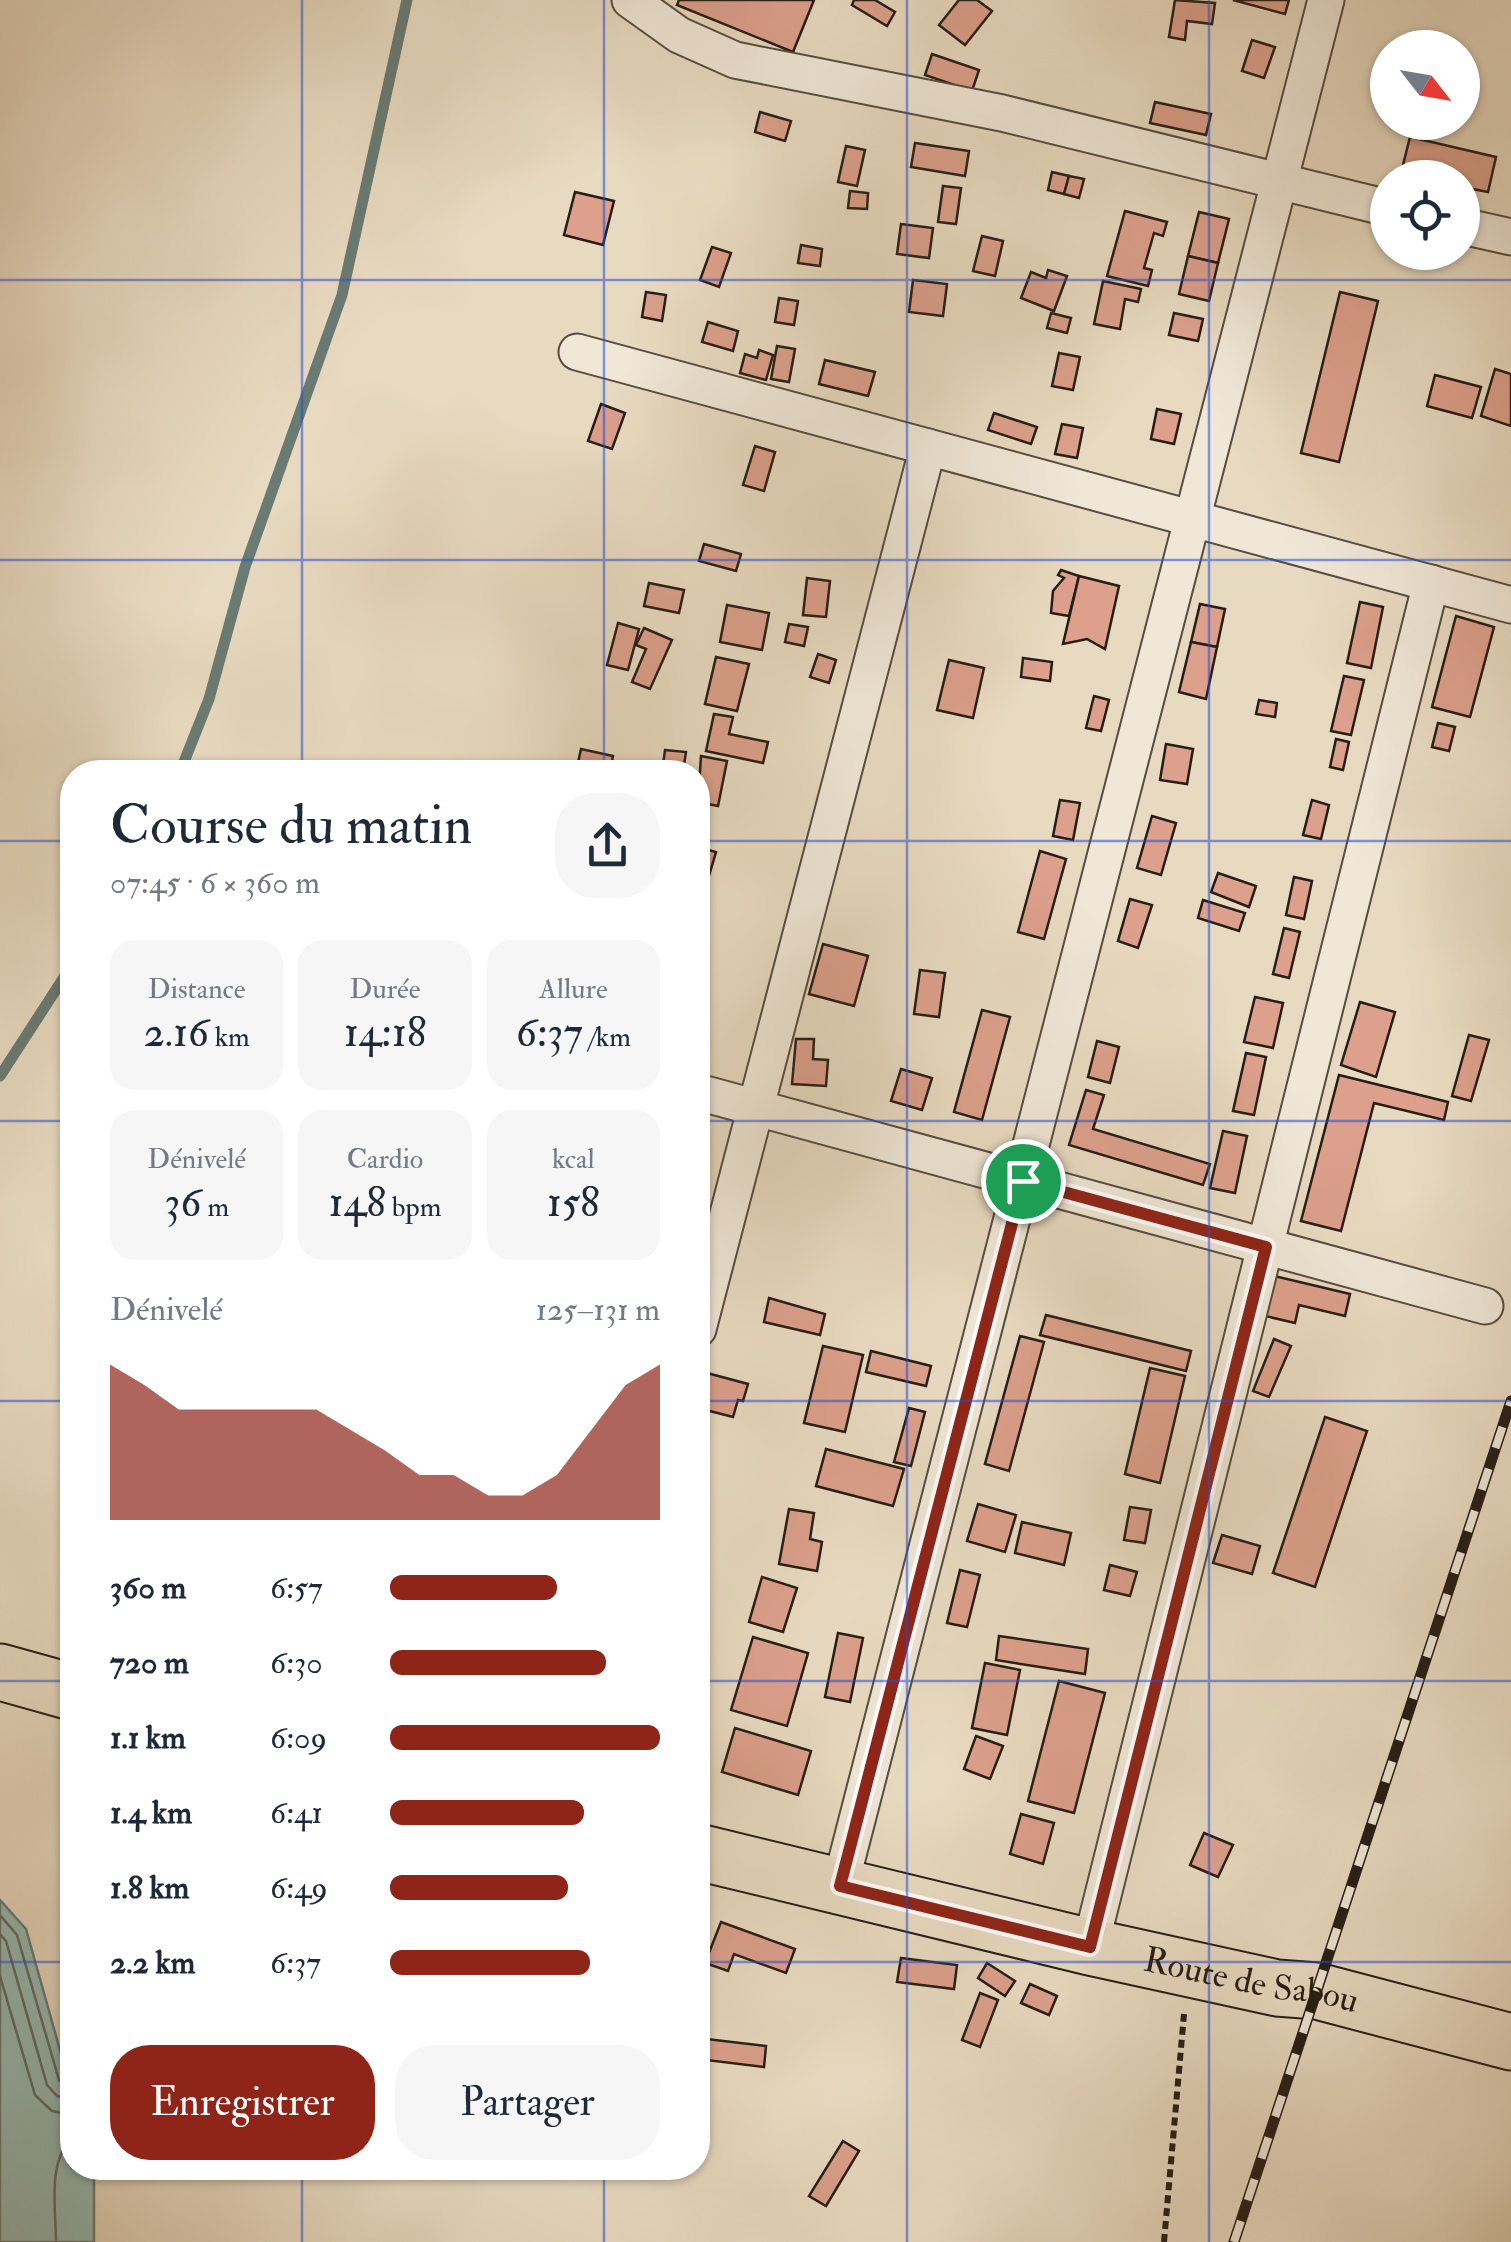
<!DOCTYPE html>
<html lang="fr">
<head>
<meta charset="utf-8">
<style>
	:root { --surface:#fff; --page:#f6f6f7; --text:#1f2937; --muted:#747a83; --accent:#8f2418 }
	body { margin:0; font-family:"IM FELL Double Pica",serif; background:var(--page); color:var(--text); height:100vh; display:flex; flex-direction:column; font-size:38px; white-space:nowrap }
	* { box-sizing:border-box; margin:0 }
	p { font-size:32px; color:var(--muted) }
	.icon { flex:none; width:55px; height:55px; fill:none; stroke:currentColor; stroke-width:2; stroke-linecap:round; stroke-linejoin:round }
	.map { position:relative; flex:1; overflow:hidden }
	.sheet { position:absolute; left:60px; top:760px; width:650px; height:1420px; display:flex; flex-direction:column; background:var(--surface); border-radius:40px; box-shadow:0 2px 8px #0004 }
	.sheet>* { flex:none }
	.needle { width:65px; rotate:121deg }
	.tools { position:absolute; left:1370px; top:30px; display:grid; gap:20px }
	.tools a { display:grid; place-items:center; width:110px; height:110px; border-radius:50%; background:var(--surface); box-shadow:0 2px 8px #0004; font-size:50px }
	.pin { position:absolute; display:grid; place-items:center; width:85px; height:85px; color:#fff; margin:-42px; border:5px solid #fff; border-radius:50%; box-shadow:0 2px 10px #0007 }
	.round { display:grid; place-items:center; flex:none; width:105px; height:105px; border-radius:40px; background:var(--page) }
	.head { display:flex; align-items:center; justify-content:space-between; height:170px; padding:0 50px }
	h1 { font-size:55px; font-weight:600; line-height:75px }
	.stats { display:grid; grid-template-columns:repeat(3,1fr); gap:15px; height:170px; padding:10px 50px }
	.stats div { display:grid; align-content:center; border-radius:25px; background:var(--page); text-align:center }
	.stats b { font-size:42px; font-weight:600 }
	.stats small { font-size:28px; font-weight:400 }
	.stats p { font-size:28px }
	.chart { height:280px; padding:20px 50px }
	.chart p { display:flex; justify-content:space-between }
	.chart svg { width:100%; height:180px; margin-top:10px; fill:var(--accent); opacity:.7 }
	.button { display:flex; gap:20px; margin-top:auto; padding:20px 50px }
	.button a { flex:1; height:115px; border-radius:40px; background:var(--accent); color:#fff; font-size:40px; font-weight:600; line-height:115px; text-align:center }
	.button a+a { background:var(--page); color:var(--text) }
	ul { padding:0 50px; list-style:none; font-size:32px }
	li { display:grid; grid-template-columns:160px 120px 1fr; align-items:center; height:75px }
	li i { height:25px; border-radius:12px; background:var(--accent) }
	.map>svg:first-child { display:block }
	.water { fill:#97bab4; stroke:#6a7b74; stroke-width:2.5 }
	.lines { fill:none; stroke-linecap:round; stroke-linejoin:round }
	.shore { stroke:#5f6c64; stroke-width:2.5 }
	.stream { stroke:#6a7b74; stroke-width:11 }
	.building { fill:#dca08c; stroke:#271d15; stroke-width:2.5 }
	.minor-casing { stroke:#574c40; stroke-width:39 }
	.primary-casing { stroke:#271d15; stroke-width:59 }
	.path { stroke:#271d15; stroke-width:6; stroke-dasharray:8 5; stroke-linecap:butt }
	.minor { stroke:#f0e7d7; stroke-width:35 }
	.primary { stroke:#e8dac1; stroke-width:55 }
	.rail-casing { stroke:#271d15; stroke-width:11 }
	.rail { stroke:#f0e7d7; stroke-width:8; stroke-dasharray:22; stroke-linecap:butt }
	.route-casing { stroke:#fff; stroke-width:20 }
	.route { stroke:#8f2418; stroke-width:12 }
	.grid { fill:none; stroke:#1d4ed8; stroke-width:2.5; stroke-opacity:0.55 }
	.labels { text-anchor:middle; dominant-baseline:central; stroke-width:9; stroke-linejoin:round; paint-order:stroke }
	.street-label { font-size:35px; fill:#271d15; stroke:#f0e7d7 }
</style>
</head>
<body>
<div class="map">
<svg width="1511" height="2242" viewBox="0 0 1511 2242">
	<rect width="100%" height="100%" fill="#e8dac1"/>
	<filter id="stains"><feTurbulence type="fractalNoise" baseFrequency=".002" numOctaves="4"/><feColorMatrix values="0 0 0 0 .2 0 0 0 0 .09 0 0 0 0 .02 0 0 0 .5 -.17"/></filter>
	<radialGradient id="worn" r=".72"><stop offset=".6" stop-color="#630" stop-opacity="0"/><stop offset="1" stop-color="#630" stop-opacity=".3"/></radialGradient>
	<!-- water -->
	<polygon class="water" points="0,1900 26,1929 72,2093 72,2168 94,2168 94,2242 0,2242"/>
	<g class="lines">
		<!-- shore -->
		<g class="shore">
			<polyline points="0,1915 17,1935 59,2080 65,2086 72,2087"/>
			<polyline points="0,1934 6,1941 47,2085 57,2096 72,2100"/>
			<polyline points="0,1976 35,2095 52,2111 72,2115"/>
			<path d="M 56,2242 C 56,2210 47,2162 72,2138"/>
		</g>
		<!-- stream -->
		<g class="stream">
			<polyline points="180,772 209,699 245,567 342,295 407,0"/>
			<polyline points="0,1076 72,965"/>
		</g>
	</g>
	<!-- building -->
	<g class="building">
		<polygon points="679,0 814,0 793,52 677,5"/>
		<polygon points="854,0 875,0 895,12 887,26 852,5"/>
		<polygon points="959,0 977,0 992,11 965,45 939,25"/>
		<polygon points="1175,0 1215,3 1212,24 1187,21 1185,40 1169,37"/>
		<polygon points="1233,0 1289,0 1285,14"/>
		<polygon points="1252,40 1275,47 1264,78 1242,71"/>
		<polygon points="932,54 979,70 972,91 925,75"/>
		<polygon points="1155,102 1211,114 1206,135 1150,123"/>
		<polygon points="760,112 791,121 785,141 755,132"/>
		<polygon points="1410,137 1496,157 1488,192 1462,187 1462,178 1423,178 1401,173"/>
		<polygon points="915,143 969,151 965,176 911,167"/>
		<polygon points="846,146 865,150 857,186 838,182"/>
		<polygon points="1052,172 1069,176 1064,194 1048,190"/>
		<polygon points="1069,176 1084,179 1079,198 1064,194"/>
		<polygon points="943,186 961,188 956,224 938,222"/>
		<polygon points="850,191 868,193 867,209 848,208"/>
		<polygon points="575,192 614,201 603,245 564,235"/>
		<polygon points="1125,211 1167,222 1163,236 1154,233 1144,268 1152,270 1148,286 1107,276"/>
		<polygon points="1199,212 1229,219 1218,263 1188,256"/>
		<polygon points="901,224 933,228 929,258 897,254"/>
		<polygon points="982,236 1003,241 995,276 973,271"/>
		<polygon points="801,245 822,249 820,266 798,263"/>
		<polygon points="712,247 731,253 719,287 700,280"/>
		<polygon points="1188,256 1218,263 1209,301 1179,294"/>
		<polygon points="1048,270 1067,276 1054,311 1021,298 1031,272 1046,278"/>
		<polygon points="913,280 947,284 943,316 909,312"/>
		<polygon points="1103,281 1141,289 1138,302 1125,299 1120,329 1094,324"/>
		<polygon points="646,292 666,295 662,321 642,317"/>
		<polygon points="1340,292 1378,301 1339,462 1301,453"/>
		<polygon points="779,298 798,301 794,325 775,322"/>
		<polygon points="1051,313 1071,318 1067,333 1047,328"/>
		<polygon points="1174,313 1203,319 1198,341 1169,335"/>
		<polygon points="708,322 738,331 733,351 702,342"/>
		<polygon points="777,346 795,349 789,382 771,379"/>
		<polygon points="759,350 773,355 766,380 740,373 745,354 757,358"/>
		<polygon points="1059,353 1080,357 1073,390 1052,386"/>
		<polygon points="825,360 875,372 868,396 819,384"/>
		<polygon points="1495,369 1511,374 1511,426 1481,416"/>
		<polygon points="1435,375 1481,387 1472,418 1427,406"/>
		<polygon points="601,404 625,413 612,449 588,441"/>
		<polygon points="1157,409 1181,414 1174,444 1151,439"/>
		<polygon points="994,413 1037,427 1031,444 988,430"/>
		<polygon points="1062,424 1083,428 1077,458 1055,454"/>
		<polygon points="755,446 775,452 764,491 743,485"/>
		<polygon points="704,544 741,554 736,571 699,561"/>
		<polygon points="1061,570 1079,576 1069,616 1051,613 1053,591 1064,578 1058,575"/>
		<polygon points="1079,576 1119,586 1105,649 1087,639 1063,644"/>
		<polygon points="807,578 830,581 826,617 803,615"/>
		<polygon points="649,583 684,590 679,613 644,606"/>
		<polygon points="1360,602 1383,607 1371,668 1347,663"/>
		<polygon points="1200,604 1225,609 1217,647 1191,642"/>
		<polygon points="727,605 769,613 762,650 720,642"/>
		<polygon points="1456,616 1494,627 1470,717 1432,707"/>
		<polygon points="618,623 639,629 628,670 607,665"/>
		<polygon points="789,624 808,627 804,646 785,642"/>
		<polygon points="644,628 672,640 650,689 632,682 646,649 636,645"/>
		<polygon points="1191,642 1217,647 1206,699 1179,692"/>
		<polygon points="818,654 836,660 829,683 810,677"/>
		<polygon points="716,657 749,664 737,711 705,704"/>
		<polygon points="1023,658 1052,662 1050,681 1021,677"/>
		<polygon points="949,660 984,668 973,718 937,710"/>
		<polygon points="1344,676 1364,680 1351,735 1331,731"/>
		<polygon points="1094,696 1109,700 1101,731 1086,728"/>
		<polygon points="1259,700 1277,703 1275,717 1256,714"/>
		<polygon points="714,714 733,717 729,734 768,742 763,763 706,751"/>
		<polygon points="1438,723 1455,727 1449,751 1432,747"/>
		<polygon points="1336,739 1349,742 1343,770 1330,767"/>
		<polygon points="1166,744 1193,749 1187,784 1160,780"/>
		<polygon points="581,749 613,756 610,772 576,772"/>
		<polygon points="665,750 686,752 683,772 662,772"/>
		<polygon points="701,756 727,761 718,806 698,802"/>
		<polygon points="1060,800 1080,803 1073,840 1053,836"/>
		<polygon points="1312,800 1329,805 1321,839 1303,835"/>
		<polygon points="1152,816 1176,823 1161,875 1137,868"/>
		<polygon points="698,847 716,852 703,896 698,894"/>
		<polygon points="1040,851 1066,859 1044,939 1018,932"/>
		<polygon points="1218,873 1256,886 1249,907 1211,892"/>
		<polygon points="1294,877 1312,881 1304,919 1286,915"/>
		<polygon points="1130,899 1152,905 1138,948 1118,941"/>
		<polygon points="1203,900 1245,913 1239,931 1198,918"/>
		<polygon points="1284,928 1300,932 1289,978 1273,974"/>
		<polygon points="823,944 868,956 854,1006 809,994"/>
		<polygon points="920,970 945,973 939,1017 914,1014"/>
		<polygon points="1255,997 1283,1003 1273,1048 1244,1042"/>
		<polygon points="1360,1002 1395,1012 1376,1077 1341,1065"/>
		<polygon points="982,1010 1010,1017 982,1120 954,1112"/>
		<polygon points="1469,1035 1489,1040 1471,1101 1452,1096"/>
		<polygon points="796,1039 814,1039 813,1059 828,1060 826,1086 792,1084"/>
		<polygon points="1097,1041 1119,1047 1110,1083 1088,1077"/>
		<polygon points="1246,1053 1266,1057 1254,1115 1233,1111"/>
		<polygon points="901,1069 932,1078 922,1110 891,1101"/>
		<polygon points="1339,1075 1448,1102 1444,1120 1374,1103 1341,1231 1301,1221"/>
		<polygon points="1086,1090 1104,1095 1093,1129 1210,1164 1203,1185 1069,1145"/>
		<polygon points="1223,1131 1247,1136 1235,1193 1210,1188"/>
		<polygon points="1270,1275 1350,1294 1345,1316 1299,1305 1295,1323 1261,1315"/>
		<polygon points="769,1298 825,1314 820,1335 764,1322"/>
		<polygon points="1046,1315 1191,1351 1186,1371 1040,1335"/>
		<polygon points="1020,1336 1044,1342 1009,1471 985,1464"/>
		<polygon points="1274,1339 1291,1346 1269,1397 1253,1391"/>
		<polygon points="823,1346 863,1355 845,1432 804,1423"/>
		<polygon points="871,1351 931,1366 926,1386 866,1372"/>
		<polygon points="1150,1368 1185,1376 1160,1483 1125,1474"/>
		<polygon points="707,1373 748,1384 743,1401 738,1400 733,1417 698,1408"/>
		<polygon points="909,1408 925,1412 911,1466 894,1462"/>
		<polygon points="1325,1417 1367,1431 1315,1587 1273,1573"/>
		<polygon points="826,1449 904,1469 893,1506 816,1486"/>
		<polygon points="978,1504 1016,1515 1005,1552 967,1541"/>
		<polygon points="1130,1507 1151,1510 1145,1543 1124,1540"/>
		<polygon points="789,1509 814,1513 810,1539 822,1542 817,1571 779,1564"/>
		<polygon points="1022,1522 1071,1533 1064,1565 1015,1553"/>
		<polygon points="1222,1535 1260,1546 1252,1574 1213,1563"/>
		<polygon points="1110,1565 1137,1572 1130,1596 1104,1590"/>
		<polygon points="960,1570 980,1575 967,1627 947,1623"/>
		<polygon points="762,1577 797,1588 783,1632 749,1622"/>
		<polygon points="838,1633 863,1638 850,1702 825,1697"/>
		<polygon points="999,1636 1088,1649 1085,1674 996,1660"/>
		<polygon points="753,1637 808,1653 787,1726 731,1710"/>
		<polygon points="985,1663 1020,1670 1007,1735 972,1728"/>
		<polygon points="1059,1681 1105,1693 1074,1813 1028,1801"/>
		<polygon points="735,1728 811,1751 798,1795 722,1772"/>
		<polygon points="976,1736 1003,1746 990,1779 964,1769"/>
		<polygon points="1021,1814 1054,1823 1043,1864 1010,1854"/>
		<polygon points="1204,1833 1233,1845 1218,1877 1190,1865"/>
		<polygon points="721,1922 795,1949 786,1973 734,1954 728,1971 705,1963"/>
		<polygon points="901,1958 957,1965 954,1989 897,1982"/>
		<polygon points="987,1963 1015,1981 1005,1996 978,1978"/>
		<polygon points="1030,1984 1057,1996 1049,2015 1021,2003"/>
		<polygon points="980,1993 998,2000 980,2047 962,2040"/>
		<polygon points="698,2038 766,2046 764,2067 698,2059"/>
		<polygon points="843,2141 859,2151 826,2206 809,2196"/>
	</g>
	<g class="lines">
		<defs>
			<g id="minor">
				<polyline points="630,0 679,35 735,60 1002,113 1388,208"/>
				<polyline points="1462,226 1511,237"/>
				<polyline points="577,352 1511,605"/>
				<polyline points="698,1092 1485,1306"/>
				<polyline points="698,1329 928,447"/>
				<polyline points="840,1886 1326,0"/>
				<polyline points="1090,1947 1431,583"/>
			</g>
			<g id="primary">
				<polyline points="0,1672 72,1692"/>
				<path id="s1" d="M 698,1852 L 1090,1947 L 1277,1988 L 1317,1991 L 1511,2042"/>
			</g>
		</defs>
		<!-- minor casing -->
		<use href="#minor" class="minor-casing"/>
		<!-- primary casing -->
		<use href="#primary" class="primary-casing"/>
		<!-- path -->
		<polyline class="path" points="1164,2242 1184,2014"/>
		<!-- minor -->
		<use href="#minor" class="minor"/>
		<!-- primary -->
		<use href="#primary" class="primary"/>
		<defs>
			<polyline id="rail" points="1234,2242 1511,1401"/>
		</defs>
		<!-- rail casing -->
		<use href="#rail" class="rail-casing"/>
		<!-- rail -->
		<use href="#rail" class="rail"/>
	</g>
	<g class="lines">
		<defs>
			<polygon id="route" points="1023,1181 1266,1247 1090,1947 840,1886"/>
		</defs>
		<!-- route casing -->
		<use href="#route" class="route-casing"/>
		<!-- route -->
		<use href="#route" class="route"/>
	</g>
	<!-- grid -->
	<path class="grid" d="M 302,0 L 302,772M 604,0 L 604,772M 907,0 L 907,2242M 1209,0 L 1209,2242M 0,280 L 1511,280M 0,560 L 1511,560M 0,841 L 72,841M 698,841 L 1511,841M 0,1121 L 72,1121M 698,1121 L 1511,1121M 0,1401 L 72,1401M 698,1401 L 1511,1401M 0,1681 L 72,1681M 698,1681 L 1511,1681M 0,1962 L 72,1962M 698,1962 L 1511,1962M 302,2168 L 302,2242M 604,2168 L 604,2242"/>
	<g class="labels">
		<!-- street labels -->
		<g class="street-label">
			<text stroke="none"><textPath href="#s1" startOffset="568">Route de Sabou</textPath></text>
		</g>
	</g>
	<rect width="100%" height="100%" filter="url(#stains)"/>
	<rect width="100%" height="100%" fill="url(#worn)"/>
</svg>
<div class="tools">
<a><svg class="needle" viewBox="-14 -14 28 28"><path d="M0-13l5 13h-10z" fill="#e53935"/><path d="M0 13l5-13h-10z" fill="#747a83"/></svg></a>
<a><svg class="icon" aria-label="locate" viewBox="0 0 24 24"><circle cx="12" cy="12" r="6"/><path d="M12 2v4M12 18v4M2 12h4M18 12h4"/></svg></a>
</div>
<div class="pin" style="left:1023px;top:1181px;background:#1e9e55"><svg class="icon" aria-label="arrive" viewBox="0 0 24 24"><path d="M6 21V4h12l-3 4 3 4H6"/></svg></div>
<section class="sheet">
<div class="head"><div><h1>Course du matin</h1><p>07:45 · 6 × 360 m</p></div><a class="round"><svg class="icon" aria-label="share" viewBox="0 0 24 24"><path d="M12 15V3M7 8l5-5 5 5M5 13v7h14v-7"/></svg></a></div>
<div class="stats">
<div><p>Distance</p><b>2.16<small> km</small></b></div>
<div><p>Durée</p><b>14:18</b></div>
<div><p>Allure</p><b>6:37<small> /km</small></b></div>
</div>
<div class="stats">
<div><p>Dénivelé</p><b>36<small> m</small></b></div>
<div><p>Cardio</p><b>148<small> bpm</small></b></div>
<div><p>kcal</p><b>158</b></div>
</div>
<div class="chart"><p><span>Dénivelé</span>125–131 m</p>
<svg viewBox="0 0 160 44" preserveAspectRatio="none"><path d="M0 44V6L10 11L20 17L30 17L40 17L50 17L60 17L70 22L80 27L90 33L100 33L110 38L120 38L130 33L140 22L150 11L160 6V44z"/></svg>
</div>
<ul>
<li><b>360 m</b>6:57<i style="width:62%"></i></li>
<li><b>720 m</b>6:30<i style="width:80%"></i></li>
<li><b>1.1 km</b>6:09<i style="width:100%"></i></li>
<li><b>1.4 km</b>6:41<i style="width:72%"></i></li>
<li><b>1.8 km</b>6:49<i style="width:66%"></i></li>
<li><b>2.2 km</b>6:37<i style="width:74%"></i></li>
</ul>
<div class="button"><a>Enregistrer</a><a>Partager</a></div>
</section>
</div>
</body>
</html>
